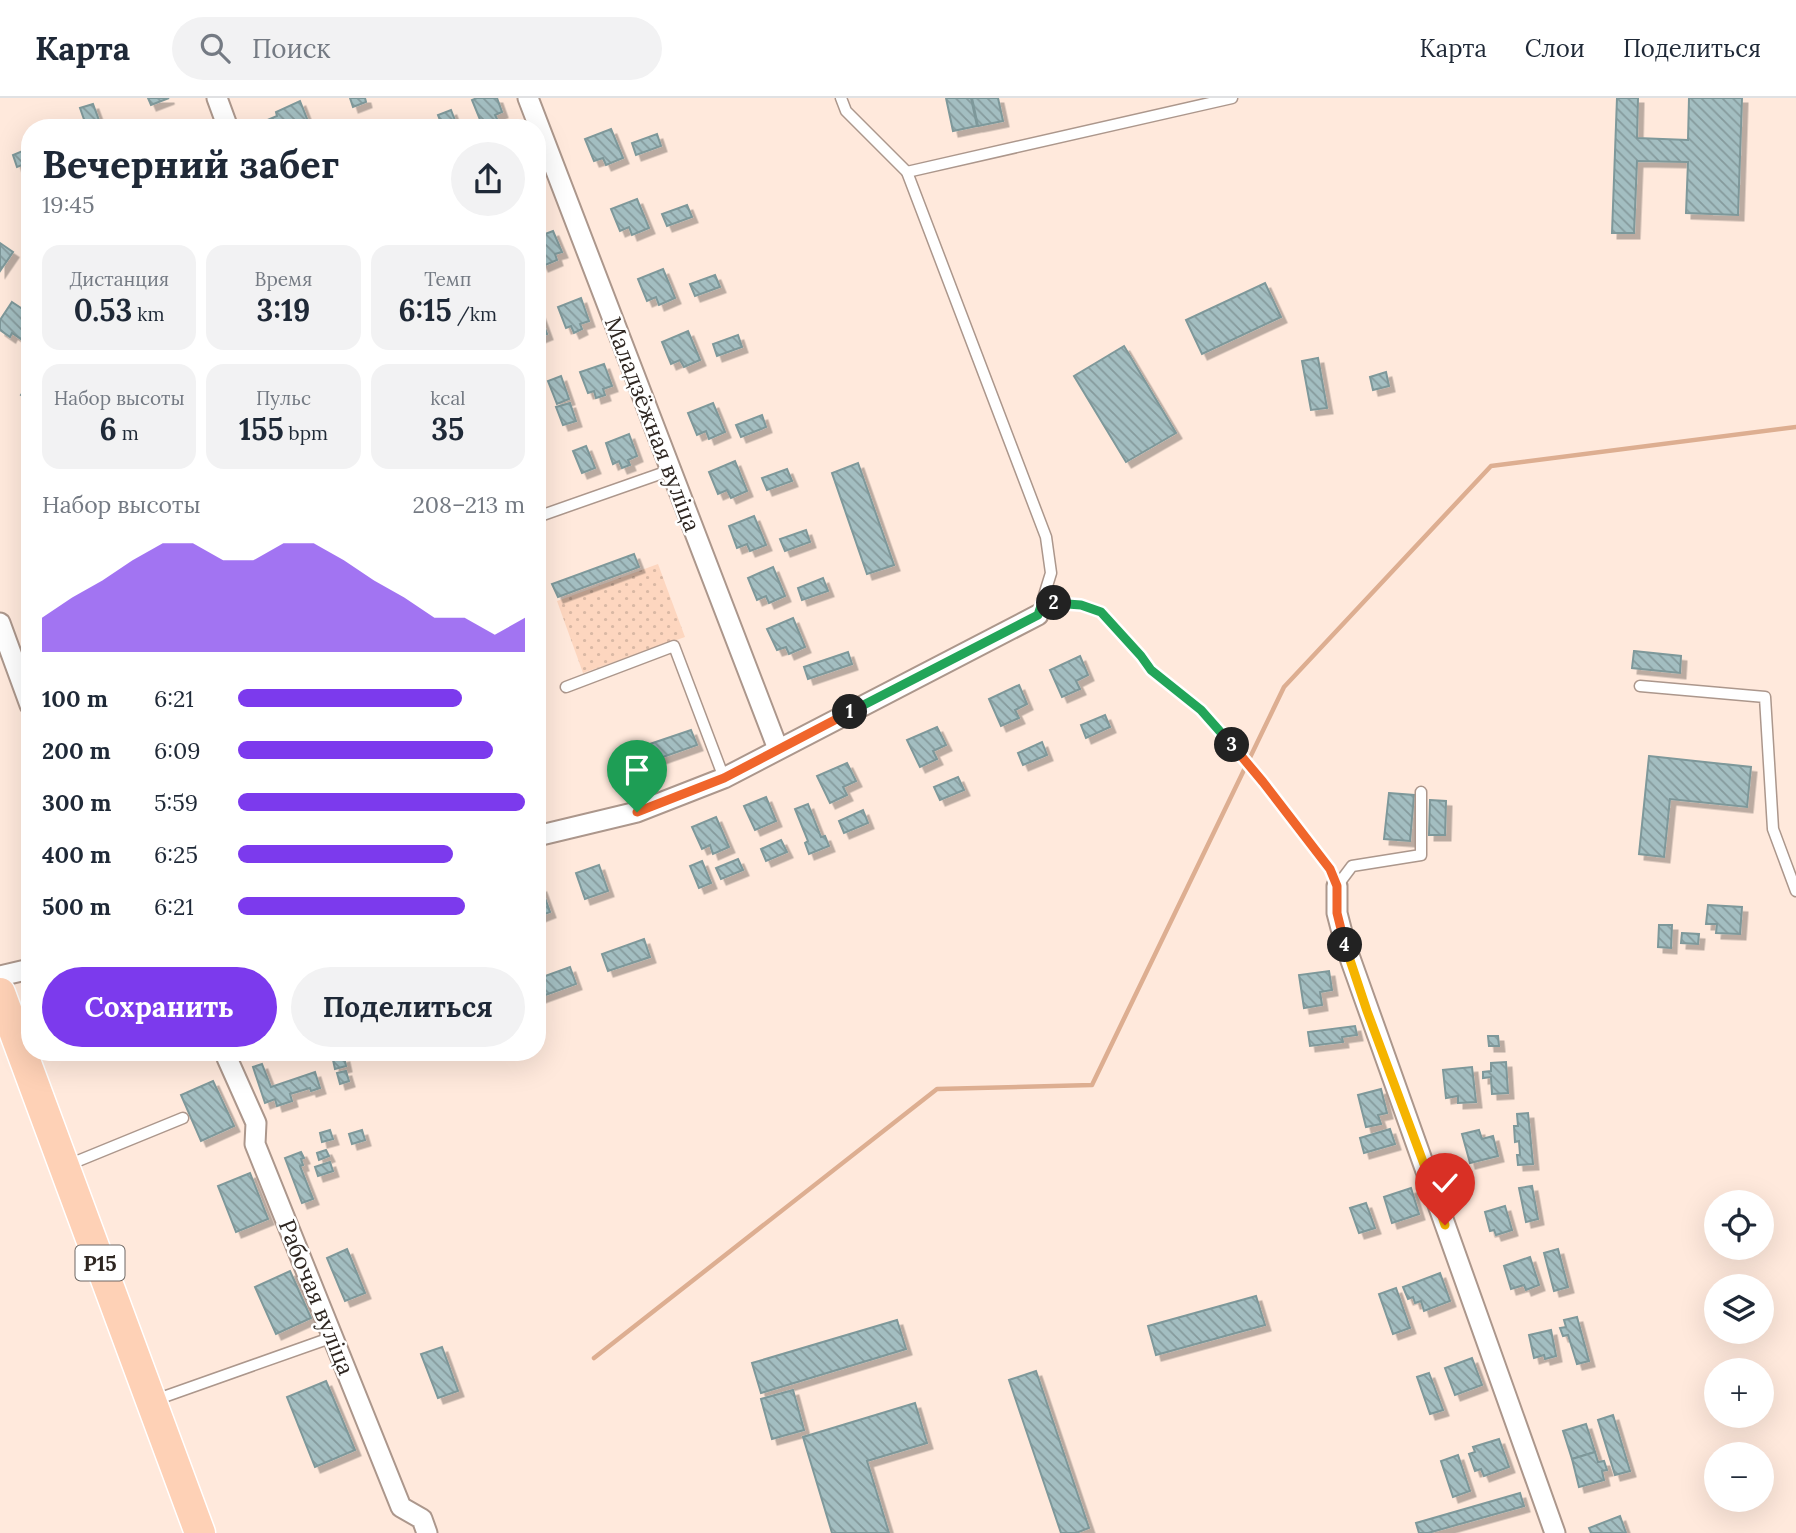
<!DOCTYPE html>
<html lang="ru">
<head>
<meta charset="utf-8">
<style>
	:root { --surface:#fff; --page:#f2f2f3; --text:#1f2937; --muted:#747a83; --line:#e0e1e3; --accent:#7c3aed }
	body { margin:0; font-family:Lora,serif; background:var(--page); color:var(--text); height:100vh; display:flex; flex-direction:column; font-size:26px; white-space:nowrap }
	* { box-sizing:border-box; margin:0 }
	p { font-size:23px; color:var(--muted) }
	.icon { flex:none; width:38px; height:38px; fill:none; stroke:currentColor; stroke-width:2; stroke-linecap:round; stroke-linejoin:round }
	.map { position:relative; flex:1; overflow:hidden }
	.side { position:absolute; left:21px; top:21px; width:525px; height:942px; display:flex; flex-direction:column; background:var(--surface); border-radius:28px; box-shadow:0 7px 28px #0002 }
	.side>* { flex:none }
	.controls { position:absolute; left:1704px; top:1092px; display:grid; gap:14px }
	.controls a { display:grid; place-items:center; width:70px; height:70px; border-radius:50%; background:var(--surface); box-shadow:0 7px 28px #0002; font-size:35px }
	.pin { position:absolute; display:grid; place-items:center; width:60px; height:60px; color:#fff; margin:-72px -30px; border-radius:50% 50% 50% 0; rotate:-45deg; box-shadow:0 0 7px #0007 }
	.pin .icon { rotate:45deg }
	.km { position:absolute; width:35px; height:35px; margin:-18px; border-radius:50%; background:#222; color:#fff; font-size:19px; line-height:35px; text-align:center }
	.round { display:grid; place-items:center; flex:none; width:74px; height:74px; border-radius:37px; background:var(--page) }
	.head { display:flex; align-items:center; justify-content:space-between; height:119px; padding:0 21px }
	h1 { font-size:38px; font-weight:700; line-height:52px }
	.stats { display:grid; grid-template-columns:repeat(3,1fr); gap:10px; height:119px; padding:7px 21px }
	.stats div { display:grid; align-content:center; border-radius:18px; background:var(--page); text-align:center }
	.stats b { font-size:30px; font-weight:700 }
	.stats small { font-size:19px; font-weight:400 }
	.stats p { font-size:19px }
	.chart { height:196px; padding:14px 21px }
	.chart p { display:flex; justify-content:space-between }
	.chart svg { width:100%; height:126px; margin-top:7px; fill:var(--accent); opacity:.7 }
	.cta { display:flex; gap:14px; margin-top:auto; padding:14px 21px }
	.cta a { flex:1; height:80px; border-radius:42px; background:var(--accent); color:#fff; font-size:28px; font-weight:700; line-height:80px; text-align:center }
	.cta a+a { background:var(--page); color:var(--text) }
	ul { padding:0 21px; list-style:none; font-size:23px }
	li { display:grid; grid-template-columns:112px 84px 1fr; align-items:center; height:52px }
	li i { height:18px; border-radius:9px; background:var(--accent) }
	header { display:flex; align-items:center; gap:42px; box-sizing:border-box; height:98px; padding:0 35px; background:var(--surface); border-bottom:2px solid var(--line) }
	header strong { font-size:33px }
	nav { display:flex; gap:38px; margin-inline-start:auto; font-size:24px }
	.search { width:490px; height:63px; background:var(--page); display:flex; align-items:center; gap:18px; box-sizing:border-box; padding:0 24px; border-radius:38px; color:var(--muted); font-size:26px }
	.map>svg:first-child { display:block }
	.park { fill:url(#park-dots) }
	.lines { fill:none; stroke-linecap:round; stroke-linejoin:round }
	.stream { stroke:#ddae91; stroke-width:4.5 }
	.building { fill:url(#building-back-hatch); stroke:#7e989a; stroke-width:2; filter:url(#shadow) }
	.service-casing { stroke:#ac978c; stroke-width:13 }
	.minor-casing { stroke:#ac978c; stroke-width:23 }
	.primary-casing { stroke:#fff; stroke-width:33 }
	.path { stroke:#92837a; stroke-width:2.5; stroke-dasharray:7 3.5; stroke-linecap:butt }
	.service { stroke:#fff; stroke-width:10 }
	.minor { stroke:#fff; stroke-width:19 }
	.primary { stroke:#fed1b6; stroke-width:30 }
	.split-1-casing { stroke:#fff; stroke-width:14 }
	.split-2-casing { stroke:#fff; stroke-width:14 }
	.split-3-casing { stroke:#fff; stroke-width:14 }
	.split-4-casing { stroke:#fff; stroke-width:14 }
	.split-5-casing { stroke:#fff; stroke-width:14 }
	.split-6-casing { stroke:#fff; stroke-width:14 }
	.split-1 { stroke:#f0652b; stroke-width:9 }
	.split-2 { stroke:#22a559; stroke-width:9 }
	.split-3 { stroke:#22a559; stroke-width:9 }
	.split-4 { stroke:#f0652b; stroke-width:9 }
	.split-5 { stroke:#f5b400; stroke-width:9 }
	.split-6 { stroke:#f5b400; stroke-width:9 }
	.labels { text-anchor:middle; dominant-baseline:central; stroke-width:5; stroke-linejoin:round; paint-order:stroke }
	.shield { fill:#fff; stroke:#6d6764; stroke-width:2 }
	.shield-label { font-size:21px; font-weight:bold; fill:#2e2621 }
	.street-label { font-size:23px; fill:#2e2621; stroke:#fff }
</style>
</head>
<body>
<header>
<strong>Карта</strong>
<div class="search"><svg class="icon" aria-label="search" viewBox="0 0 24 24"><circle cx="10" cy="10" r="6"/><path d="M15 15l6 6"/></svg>Поиск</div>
<nav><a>Карта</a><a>Слои</a><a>Поделиться</a></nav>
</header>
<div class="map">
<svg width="1796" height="1435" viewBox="0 0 1796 1435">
	<defs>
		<pattern id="park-dots" width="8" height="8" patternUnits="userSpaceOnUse" patternTransform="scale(1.75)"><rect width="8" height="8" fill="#fdd6bf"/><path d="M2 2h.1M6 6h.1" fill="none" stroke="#d9b8a4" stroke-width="1.8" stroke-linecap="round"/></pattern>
		<pattern id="building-back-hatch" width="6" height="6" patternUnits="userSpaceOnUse" patternTransform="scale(1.75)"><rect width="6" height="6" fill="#a3bec1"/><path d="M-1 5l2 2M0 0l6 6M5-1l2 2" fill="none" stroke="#859a9c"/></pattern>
		<filter id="shadow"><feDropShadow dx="5.5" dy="5.5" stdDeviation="0" flood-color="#0004"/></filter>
	</defs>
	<rect width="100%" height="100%" fill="#ffe9dc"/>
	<!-- park -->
	<polygon class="park" points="658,466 685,539 583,575 557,503"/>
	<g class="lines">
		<!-- stream -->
		<polyline class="stream" points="594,1260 937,991 1092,987 1284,589 1491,368 1796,329"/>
	</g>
	<!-- building -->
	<g class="building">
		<polygon points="148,0 169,0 151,7"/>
		<polygon points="350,0 365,0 366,4 353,9"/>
		<polygon points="477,0 497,0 502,14 495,17 498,23 483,29 472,2"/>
		<polygon points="946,0 971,0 977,28 953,33"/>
		<polygon points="972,0 998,0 1003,23 978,28"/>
		<polygon points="1617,0 1638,0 1637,40 1688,42 1689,0 1742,0 1738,117 1686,115 1688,64 1637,63 1634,135 1612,135"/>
		<polygon points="300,3 309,26 299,30 268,30 265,23 277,18 276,14"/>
		<polygon points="93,6 100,25 87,30 80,10"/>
		<polygon points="451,12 458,30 443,30 438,17"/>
		<polygon points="611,31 623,60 606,67 603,60 594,63 585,41"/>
		<polygon points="657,36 661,48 636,57 632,45"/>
		<polygon points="25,52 30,64 17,69 13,57"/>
		<polygon points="637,101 649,130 632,137 629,129 620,133 611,111"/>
		<polygon points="687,107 692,119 667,128 662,116"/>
		<polygon points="553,133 562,154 555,156 557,162 543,168 537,155 537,139"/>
		<polygon points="0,145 13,154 0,173"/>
		<polygon points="663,171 675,200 659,207 656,199 647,203 638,181"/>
		<polygon points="715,177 720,189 695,198 690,186"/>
		<polygon points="1265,185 1281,219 1202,256 1186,222"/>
		<polygon points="581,200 589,223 580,226 582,231 574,235 571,228 566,230 558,209"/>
		<polygon points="12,204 30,216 30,227 21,241 12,235 10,239 0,232 0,222"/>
		<polygon points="539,214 547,236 537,240 537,215"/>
		<polygon points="688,233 700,262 684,269 680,262 671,266 662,244"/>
		<polygon points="738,237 742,249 717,258 713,246"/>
		<polygon points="1124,248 1176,335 1126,364 1074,278"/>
		<polygon points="1318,260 1327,310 1311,312 1302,263"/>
		<polygon points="604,266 612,288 603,291 605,297 596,300 594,293 588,295 580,274"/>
		<polygon points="1386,274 1389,288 1373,292 1370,279"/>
		<polygon points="561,278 569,301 557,306 548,283"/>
		<polygon points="30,284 30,303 21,297"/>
		<polygon points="570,305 576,323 563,327 556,309"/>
		<polygon points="713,305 725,334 709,341 706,333 697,337 688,315"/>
		<polygon points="762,317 766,329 741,339 736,327"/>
		<polygon points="629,336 637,358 628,362 630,367 622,370 619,363 613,366 606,345"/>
		<polygon points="586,348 595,370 582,375 573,353"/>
		<polygon points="735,363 747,393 731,400 727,392 718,396 709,374"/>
		<polygon points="858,365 894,467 867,476 832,375"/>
		<polygon points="787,371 792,383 767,392 762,380"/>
		<polygon points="754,418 766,447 750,453 747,446 737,450 729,428"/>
		<polygon points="806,432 810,444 785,453 780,441"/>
		<polygon points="634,456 639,469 558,499 552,486"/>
		<polygon points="773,469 785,498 769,505 766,498 757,502 748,480"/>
		<polygon points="823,480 828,493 802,502 798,490"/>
		<polygon points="793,520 805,549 789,556 786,549 777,552 767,531"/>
		<polygon points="1634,553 1681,558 1680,575 1632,570"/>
		<polygon points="848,554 852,566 808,581 804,569"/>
		<polygon points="1080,558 1088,577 1076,583 1080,591 1062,599 1050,572"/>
		<polygon points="1019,587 1027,606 1015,612 1019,620 1001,628 989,601"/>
		<polygon points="1105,617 1110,629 1086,640 1081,627"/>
		<polygon points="937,629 946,647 933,653 937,661 920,669 907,642"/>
		<polygon points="691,632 697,647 646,665 641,649"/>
		<polygon points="1042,644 1047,657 1023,667 1018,655"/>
		<polygon points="1649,658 1751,669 1747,709 1670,701 1664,759 1639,756"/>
		<polygon points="847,665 856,683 843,689 847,697 830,705 817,678"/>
		<polygon points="958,679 964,692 940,702 934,689"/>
		<polygon points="1389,695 1414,697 1410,743 1384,741"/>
		<polygon points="766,699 776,723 755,732 744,708"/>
		<polygon points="1430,702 1446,703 1445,737 1429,737"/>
		<polygon points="808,706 821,739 825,738 829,748 809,756 805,745 808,743 795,711"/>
		<polygon points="863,712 868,725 844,735 839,723"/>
		<polygon points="716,719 729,749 713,756 710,747 702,751 692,729"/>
		<polygon points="781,742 787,754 766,763 761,751"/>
		<polygon points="738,761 743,772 721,781 716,770"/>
		<polygon points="702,763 711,785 699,790 690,768"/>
		<polygon points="599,767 608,793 585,801 576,775"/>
		<polygon points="541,789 550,814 537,819 537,790"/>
		<polygon points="1708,807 1742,809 1740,836 1716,835 1717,826 1706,826"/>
		<polygon points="1659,827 1672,827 1671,850 1658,849"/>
		<polygon points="1682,835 1699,836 1698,846 1681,845"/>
		<polygon points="644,841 650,859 608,873 602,856"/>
		<polygon points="570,869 576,886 537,900 537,881"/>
		<polygon points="1329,873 1332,892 1320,894 1322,907 1304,910 1299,877"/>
		<polygon points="1355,928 1357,937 1342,939 1343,944 1310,948 1308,934"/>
		<polygon points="1488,938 1498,938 1499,948 1489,948"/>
		<polygon points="344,959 346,968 335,971 333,962"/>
		<polygon points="1506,964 1508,995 1492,996 1491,979 1483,980 1483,974 1491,973 1491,965"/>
		<polygon points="262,966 271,989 315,974 320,990 311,993 310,990 290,996 292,1003 277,1008 275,1001 265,1005 253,969"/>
		<polygon points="1472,969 1476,1004 1458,1005 1458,998 1446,1000 1443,972"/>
		<polygon points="346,973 349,983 340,986 337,975"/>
		<polygon points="213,983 234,1028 201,1043 181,997"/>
		<polygon points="1381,991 1387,1015 1378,1017 1381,1026 1366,1029 1358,997"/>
		<polygon points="1528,1015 1533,1066 1518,1067 1517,1057 1520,1057 1519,1043 1515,1044 1514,1028 1518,1028 1517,1016"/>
		<polygon points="1390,1031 1395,1046 1364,1055 1360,1040"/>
		<polygon points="330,1032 333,1041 322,1044 320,1035"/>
		<polygon points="362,1032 365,1042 352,1046 349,1036"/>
		<polygon points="1479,1032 1482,1041 1493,1038 1498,1058 1470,1065 1462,1036"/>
		<polygon points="326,1052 329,1058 319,1062 317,1055"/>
		<polygon points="301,1054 304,1060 301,1061 303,1067 300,1068 313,1101 302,1105 285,1060"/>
		<polygon points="330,1064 333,1073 318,1078 315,1069"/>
		<polygon points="250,1075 268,1121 236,1134 218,1088"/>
		<polygon points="1532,1088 1538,1121 1526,1124 1519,1090"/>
		<polygon points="1411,1090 1419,1116 1392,1125 1384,1099"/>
		<polygon points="1366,1105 1375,1130 1359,1135 1350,1110"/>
		<polygon points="1505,1108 1512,1132 1496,1137 1494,1132 1490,1133 1485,1114"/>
		<polygon points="347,1151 365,1195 345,1203 327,1160"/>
		<polygon points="1558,1151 1568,1189 1554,1193 1544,1155"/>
		<polygon points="1530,1159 1539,1187 1526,1192 1524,1187 1511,1191 1504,1168"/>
		<polygon points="290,1173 311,1220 276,1236 255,1189"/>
		<polygon points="1440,1175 1450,1203 1424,1213 1421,1203 1415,1205 1413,1199 1408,1201 1403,1189"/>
		<polygon points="1396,1190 1410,1230 1393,1236 1379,1196"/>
		<polygon points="1256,1198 1265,1227 1156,1257 1148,1228"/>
		<polygon points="1577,1219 1589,1263 1577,1266 1568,1237 1563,1238 1560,1230 1566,1229 1564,1222"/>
		<polygon points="897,1222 906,1251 761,1295 752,1265"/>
		<polygon points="1551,1232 1556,1258 1545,1261 1544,1257 1534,1260 1529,1237"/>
		<polygon points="442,1249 458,1293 438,1300 421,1256"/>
		<polygon points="1472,1260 1482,1287 1455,1297 1445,1270"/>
		<polygon points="1036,1273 1089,1430 1076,1435 1061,1435 1009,1282"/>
		<polygon points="1429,1275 1443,1312 1430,1316 1417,1279"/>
		<polygon points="326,1283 355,1352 315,1369 287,1299"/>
		<polygon points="793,1292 804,1332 772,1341 761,1301"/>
		<polygon points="915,1305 927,1345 867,1363 889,1435 832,1435 803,1339"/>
		<polygon points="1613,1317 1630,1373 1615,1377 1598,1322"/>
		<polygon points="1586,1326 1595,1354 1572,1361 1563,1333"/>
		<polygon points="1499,1341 1509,1369 1484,1378 1481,1371 1475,1373 1469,1356 1475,1354 1473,1349"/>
		<polygon points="1595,1354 1598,1364 1604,1363 1607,1372 1602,1373 1604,1382 1579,1389 1572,1361"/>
		<polygon points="1458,1357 1470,1393 1453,1399 1441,1363"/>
		<polygon points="1520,1395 1524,1408 1428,1435 1419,1435 1416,1425"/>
		<polygon points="1620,1418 1626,1435 1591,1435 1589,1430"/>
	</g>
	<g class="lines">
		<defs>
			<g id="service">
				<polyline points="841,0 846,13 907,74 1046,439 1051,475 1038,517"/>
				<polyline points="907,74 1232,0"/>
				<polyline points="537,419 671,372"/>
				<polyline points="1640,588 1765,599 1773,731 1796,793"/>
				<polyline points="566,589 674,548 724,680"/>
				<polyline points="1337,788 1352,768 1421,757 1421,694"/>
				<polyline points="68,1067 183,1020"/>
				<polyline points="155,1302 333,1239"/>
			</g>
			<g id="minor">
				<polyline points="217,0 228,30"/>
				<polyline points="528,0 778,651"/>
				<polyline points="0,525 30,607"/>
				<polyline points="537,738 637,714 724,680 1038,517"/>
				<polyline points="1337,788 1337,815 1345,846 1555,1435"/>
				<polyline points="0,878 30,871"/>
				<polyline points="231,954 227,960 256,1025 255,1046 401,1409 422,1421 427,1435"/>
			</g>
			<polyline id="primary" points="0,895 200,1435"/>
		</defs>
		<!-- service casing -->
		<use href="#service" class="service-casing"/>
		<!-- minor casing -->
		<use href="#minor" class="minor-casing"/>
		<!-- primary casing -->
		<use href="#primary" class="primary-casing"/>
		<!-- path -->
		<polyline class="path" points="1055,505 1081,507 1102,514 1141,558 1151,573 1201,612 1235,650 1263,684 1330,771"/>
		<!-- service -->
		<use href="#service" class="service"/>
		<!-- minor -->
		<use href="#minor" class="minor"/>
		<!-- primary -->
		<use href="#primary" class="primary"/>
	</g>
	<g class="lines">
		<defs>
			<polyline id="split-1" points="637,714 724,680 850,614"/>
			<polyline id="split-2" points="850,614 1038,517 1042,505 1054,505"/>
			<polyline id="split-3" points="1054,505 1081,507 1101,514 1141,558 1151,572 1201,612 1232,647"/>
			<polyline id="split-4" points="1232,647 1263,684 1330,771 1337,788 1337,815 1345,847"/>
			<polyline id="split-5" points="1345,847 1367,913 1425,1069"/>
			<polyline id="split-6" points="1425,1069 1445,1127"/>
		</defs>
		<!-- split-1 casing -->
		<use href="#split-1" class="split-1-casing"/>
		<!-- split-2 casing -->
		<use href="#split-2" class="split-2-casing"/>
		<!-- split-3 casing -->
		<use href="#split-3" class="split-3-casing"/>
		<!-- split-4 casing -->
		<use href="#split-4" class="split-4-casing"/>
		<!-- split-5 casing -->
		<use href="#split-5" class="split-5-casing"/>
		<!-- split-6 casing -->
		<use href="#split-6" class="split-6-casing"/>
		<!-- split-1 -->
		<use href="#split-1" class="split-1"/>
		<!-- split-2 -->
		<use href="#split-2" class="split-2"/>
		<!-- split-3 -->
		<use href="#split-3" class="split-3"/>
		<!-- split-4 -->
		<use href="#split-4" class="split-4"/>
		<!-- split-5 -->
		<use href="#split-5" class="split-5"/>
		<!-- split-6 -->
		<use href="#split-6" class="split-6"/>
	</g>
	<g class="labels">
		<!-- shield labels -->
		<rect class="shield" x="75.5" y="1147.5" width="49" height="35" rx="5"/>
		<g class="shield-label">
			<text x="100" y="1165">Р15</text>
		</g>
		<!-- street labels -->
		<g class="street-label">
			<text transform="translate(653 326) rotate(69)">Маладзёжная вуліца</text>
			<text transform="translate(317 1199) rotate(68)">Рабочая вуліца</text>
		</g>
	</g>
</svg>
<div class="controls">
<a><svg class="icon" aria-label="locate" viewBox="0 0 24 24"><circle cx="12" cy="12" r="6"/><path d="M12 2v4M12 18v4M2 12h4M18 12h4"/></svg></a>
<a><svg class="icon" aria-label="layers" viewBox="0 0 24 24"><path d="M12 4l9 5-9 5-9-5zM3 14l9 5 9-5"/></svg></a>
<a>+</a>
<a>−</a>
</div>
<div class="pin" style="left:637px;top:714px;background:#1e9e55"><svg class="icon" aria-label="arrive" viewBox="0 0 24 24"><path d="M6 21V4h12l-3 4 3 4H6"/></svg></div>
<div class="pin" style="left:1445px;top:1127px;background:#d93025"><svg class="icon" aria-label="check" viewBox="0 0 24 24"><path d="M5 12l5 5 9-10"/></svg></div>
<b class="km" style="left:850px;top:614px">1</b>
<b class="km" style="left:1054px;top:505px">2</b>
<b class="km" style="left:1232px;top:647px">3</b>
<b class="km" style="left:1345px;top:847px">4</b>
<section class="side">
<div class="head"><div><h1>Вечерний забег</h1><p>19:45</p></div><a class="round"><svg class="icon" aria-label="share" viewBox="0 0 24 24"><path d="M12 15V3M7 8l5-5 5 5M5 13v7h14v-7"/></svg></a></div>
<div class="stats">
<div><p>Дистанция</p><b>0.53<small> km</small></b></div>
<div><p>Время</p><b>3:19</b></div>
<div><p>Темп</p><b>6:15<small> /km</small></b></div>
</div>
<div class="stats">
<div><p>Набор высоты</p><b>6<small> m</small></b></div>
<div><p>Пульс</p><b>155<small> bpm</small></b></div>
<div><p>kcal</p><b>35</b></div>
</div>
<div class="chart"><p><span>Набор высоты</span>208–213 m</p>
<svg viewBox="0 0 160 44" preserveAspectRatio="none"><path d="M0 44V32L10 25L20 19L30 12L40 6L50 6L60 12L70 12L80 6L90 6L100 12L110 19L120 25L130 32L140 32L150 38L160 32V44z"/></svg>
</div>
<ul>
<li><b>100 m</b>6:21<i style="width:78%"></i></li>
<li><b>200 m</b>6:09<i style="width:89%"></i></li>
<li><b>300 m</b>5:59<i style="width:100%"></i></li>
<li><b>400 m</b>6:25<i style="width:75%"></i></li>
<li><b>500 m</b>6:21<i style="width:79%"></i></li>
</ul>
<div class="cta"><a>Сохранить</a><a>Поделиться</a></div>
</section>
</div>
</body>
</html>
